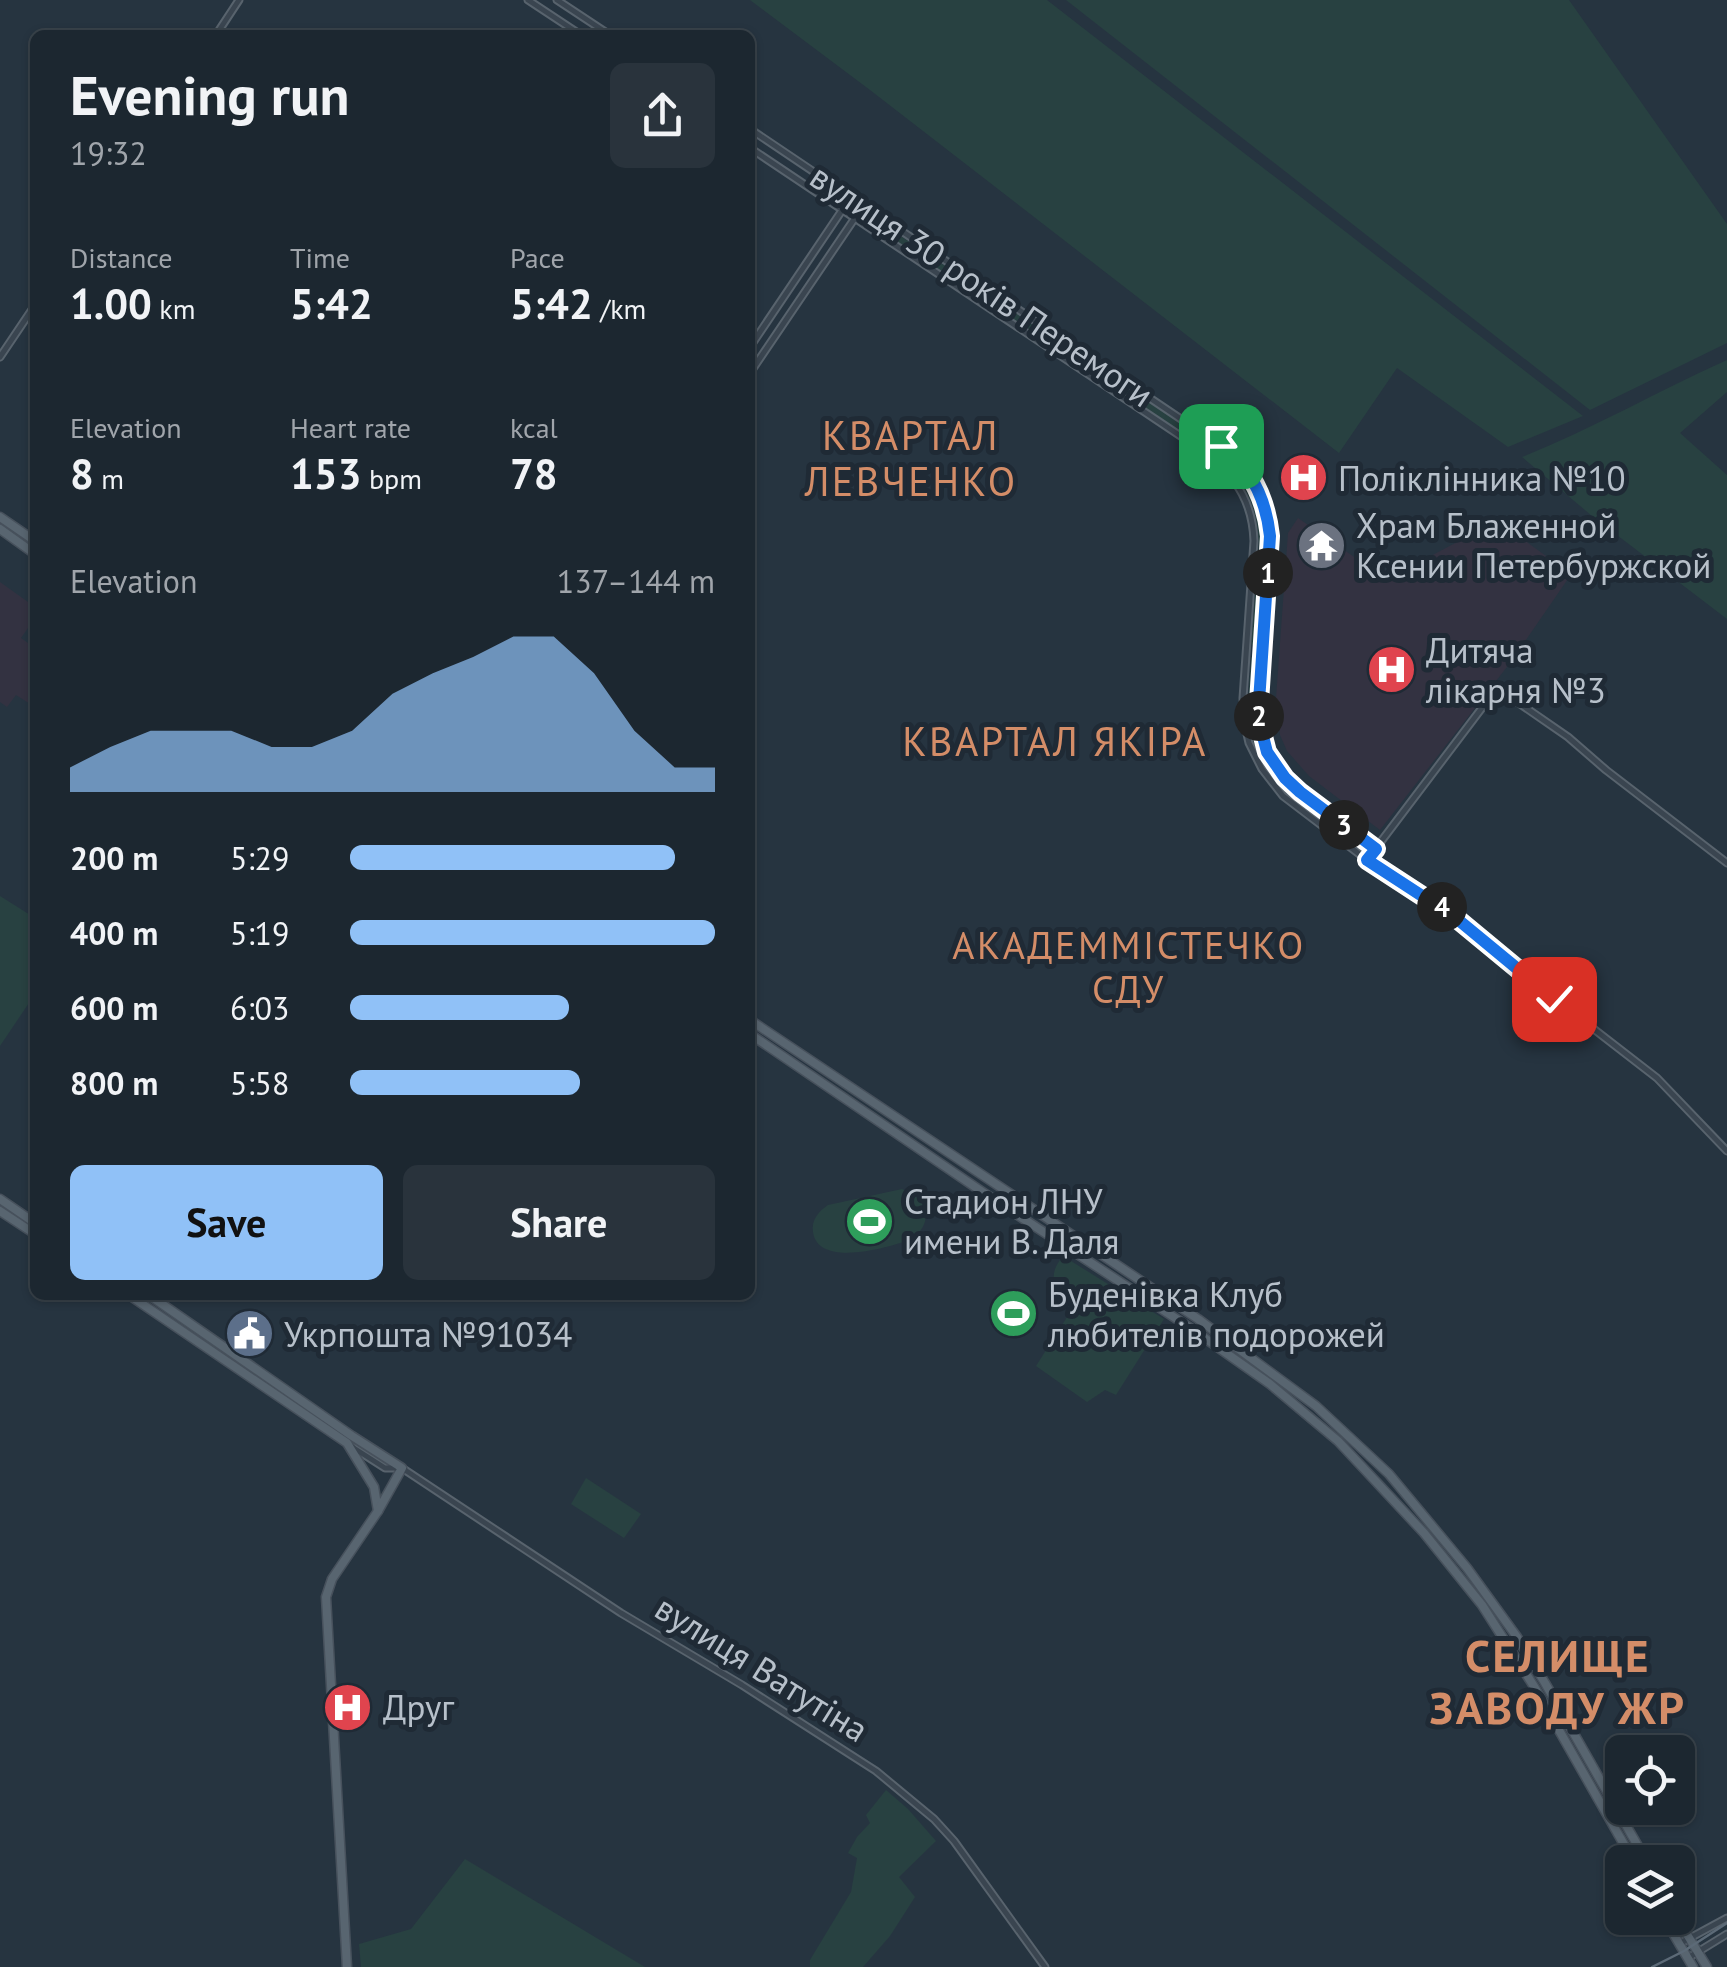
<!DOCTYPE html>
<html lang="en">
<head>
<meta charset="utf-8">
<style>
	:root { --surface:#1c2730; --page:#29333c; --text:#f1f3f6; --muted:#a0a5ab; --line:#3a444c; --accent:#90c1f7 }
	body { margin:0; font-family:"PT Sans",sans-serif; background:var(--page); color:var(--text); height:100vh; display:flex; flex-direction:column; font-size:38px; white-space:nowrap }
	* { box-sizing:border-box; margin:0 }
	p { font-size:32px; color:var(--muted) }
	.icon { flex:none; width:55px; height:55px; fill:none; stroke:currentColor; stroke-width:2; stroke-linecap:round; stroke-linejoin:round }
	.map { position:relative; flex:1; overflow:hidden }
	.sheet { position:absolute; left:30px; top:30px; width:725px; height:1270px; display:flex; flex-direction:column; background:var(--surface); border-radius:15px; box-shadow:0 2px 8px #0004,0 0 0 2px var(--line) }
	.sheet>* { flex:none }
	.fabs { position:absolute; left:1605px; top:1735px; display:grid; gap:20px }
	.fabs a { display:grid; place-items:center; width:90px; height:90px; border-radius:15px; background:var(--surface); box-shadow:0 2px 8px #0004,0 0 0 2px var(--line); font-size:50px }
	.pin { position:absolute; display:grid; place-items:center; width:85px; height:85px; color:#fff; margin:-42px; border-radius:20px; box-shadow:0 5px 15px #0006 }
	.km { position:absolute; width:50px; height:50px; margin:-25px; border-radius:50%; background:#222; color:#fff; font-size:28px; line-height:50px; text-align:center }
	.round { display:grid; place-items:center; flex:none; width:105px; height:105px; border-radius:15px; background:var(--page) }
	.head { display:flex; align-items:center; justify-content:space-between; height:170px; padding:0 40px }
	h1 { font-size:55px; font-weight:700; line-height:75px }
	.figures { display:grid; grid-template-columns:repeat(3,1fr); gap:15px; height:170px; padding:10px 40px }
	.figures div { display:grid; align-content:center }
	.figures b { font-size:42px; font-weight:700 }
	.figures small { font-size:28px; font-weight:400 }
	.figures p { font-size:28px }
	.chart { height:280px; padding:20px 40px }
	.chart p { display:flex; justify-content:space-between }
	.chart svg { width:100%; height:180px; margin-top:10px; fill:var(--accent); opacity:.7 }
	.action { display:flex; gap:20px; margin-top:auto; padding:20px 40px }
	.action a { flex:1; height:115px; border-radius:15px; background:var(--accent); color:#111; font-size:40px; font-weight:700; line-height:115px; text-align:center }
	.action a+a { background:var(--page); color:var(--text) }
	ul { padding:0 40px; list-style:none; font-size:32px }
	li { display:grid; grid-template-columns:160px 120px 1fr; align-items:center; height:75px }
	li i { height:25px; border-radius:12px; background:var(--accent) }
	.map>svg:first-child { display:block }
	.medical { fill:#333241 }
	.green { fill:#284141 }
	.lines { fill:none; stroke-linecap:round; stroke-linejoin:round }
	.minor-casing { stroke:#58636d; stroke-width:9 }
	.major-casing { stroke:#47515c; stroke-width:11 }
	.minor { stroke:#3a4550; stroke-width:5 }
	.major { stroke:#586570; stroke-width:8 }
	.tram { stroke:#5c6a77; stroke-width:2.5 }
	.route-casing { stroke:#fff; stroke-width:20 }
	.route { stroke:#1a73e8; stroke-width:12 }
	.labels { text-anchor:middle; dominant-baseline:central; stroke-width:10; stroke-linejoin:round; paint-order:stroke }
	.street-label { font-size:35px; fill:#b7c0ca; stroke:#1f2a35 }
	.poi-label { font-size:35px; fill:#b7c0ca; stroke:#1f2a35; text-anchor:start }
	.neighbourhood-label { font-size:38px; letter-spacing:2.5px; fill:#d48d68; stroke:#1f2a35 }
	.quarter-label { font-size:40px; letter-spacing:2.5px; fill:#d48d68; stroke:#1f2a35 }
	.district-label { font-size:45px; font-weight:bold; letter-spacing:2.5px; fill:#d48d68; stroke:#1f2a35 }
</style>
</head>
<body>
<div class="map">
<svg width="1727" height="1967" viewBox="0 0 1727 1967">
	<rect width="100%" height="100%" fill="#263440"/>
	<!-- medical -->
	<g class="medical">
		<polygon points="1298,518 1373,570 1404,570 1484,528 1494,518 1568,572 1570,576 1510,663 1380,830 1309,776 1287,751 1280,735 1276,698 1288,533"/>
		<polygon points="0,582 35,607 35,618 21,638 35,648 35,707 16,695 7,707 0,702"/>
	</g>
	<!-- green -->
	<g class="green">
		<polygon points="750,0 1047,0 1583,416 1508,447 1397,368 1339,453 870,90"/>
		<polygon points="1066,0 1569,0 1727,224 1727,343 1590,410"/>
		<polygon points="862,212 866,213 1185,426 1185,430 1180,431 862,218"/>
		<path d="M 1727,360 L 1727,392 L 1680,433 L 1727,475 L 1727,619 L 1592,516 L 1522,457 C 1592,429 1658,391 1727,360 Z"/>
		<path d="M 1198,438 C 1210,440 1221,449 1230,458 C 1273,498 1264,543 1261,595 C 1260,612 1261,633 1256,648 L 1251,644 C 1255,558 1283,499 1198,442 Z"/>
		<path d="M 1253,655 L 1257,659 C 1256,679 1252,702 1255,721 C 1263,775 1306,802 1345,833 L 1345,837 L 1341,837 C 1302,805 1255,777 1249,722 C 1247,701 1250,679 1251,658 Z"/>
		<polygon points="0,896 35,918 35,994 0,1046"/>
		<path d="M 902,1189 C 927,1199 935,1218 914,1238 C 892,1247 818,1269 813,1232 C 811,1220 819,1211 828,1205 Z"/>
		<path d="M 1060,1260 L 1071,1261 L 1164,1319 L 1116,1395 L 1105,1390 L 1087,1402 L 1036,1366 L 1069,1314 L 1069,1309 C 1058,1292 1046,1279 1060,1260 Z"/>
		<polygon points="586,1478 641,1514 624,1538 571,1504"/>
		<polygon points="886,1790 908,1809 936,1841 899,1877 915,1897 890,1936 863,1967 810,1967 810,1960 851,1892 857,1858 848,1853 857,1837 870,1823 866,1815"/>
		<polygon points="465,1859 645,1967 361,1967 359,1944 411,1929"/>
	</g>
	<g class="lines">
		<defs>
			<g id="minor">
				<polyline points="528,0 581,35"/>
				<polyline points="557,0 610,35"/>
				<polyline points="216,35 239,0"/>
				<path d="M 750,129 L 1221,446 C 1276,484 1271,534 1266,592 C 1264,622 1262,653 1260,684 C 1259,708 1258,730 1268,752 C 1285,792 1341,823 1376,849"/>
				<path d="M 750,148 L 1185,439 C 1225,468 1252,488 1254,541 L 1243,698 L 1244,721 L 1249,743 L 1262,769 L 1283,796 L 1367,860 L 1456,918 L 1555,999 L 1657,1078 L 1727,1151"/>
				<polyline points="750,347 851,197"/>
				<polyline points="0,357 35,305"/>
				<polyline points="750,373 863,206"/>
				<polyline points="1367,860 1497,688 1568,737 1606,770 1727,863"/>
				<polyline points="349,1445 385,1468 402,1468 621,1613 742,1685 876,1771 934,1819 954,1841 1045,1967"/>
				<polyline points="1679,1944 1727,1918"/>
				<polyline points="1688,1958 1727,1934"/>
			</g>
			<g id="major">
				<polyline points="0,517 35,541"/>
				<polyline points="0,529 35,554"/>
				<polyline points="750,1020 1198,1319 1316,1406 1389,1474 1467,1568 1517,1637 1545,1683 1647,1862"/>
				<polyline points="750,1034 984,1193 1189,1327 1270,1384 1338,1441 1424,1533 1482,1605 1535,1688 1634,1862"/>
				<polyline points="0,1199 35,1223"/>
				<polyline points="0,1211 35,1234"/>
				<polyline points="129,1295 347,1443 374,1487 378,1511"/>
				<polyline points="149,1295 352,1436 402,1468 378,1511 332,1579 326,1597 347,1967"/>
				<polyline points="1664,1918 1693,1967"/>
				<polyline points="1677,1918 1707,1967"/>
			</g>
		</defs>
		<!-- minor casing -->
		<use href="#minor" class="minor-casing"/>
		<!-- major casing -->
		<use href="#major" class="major-casing"/>
		<!-- minor -->
		<use href="#minor" class="minor"/>
		<!-- major -->
		<use href="#major" class="major"/>
		<!-- tram -->
		<polyline class="tram" points="1652,1967 1684,1951 1727,1923"/>
	</g>
	<g class="lines">
		<defs>
			<path id="route" d="M 1221,446 C 1252,468 1266,500 1270,536 L 1258,717 L 1267,752 L 1285,778 L 1300,792 L 1376,849 L 1367,860 L 1456,918 L 1554,999"/>
		</defs>
		<!-- route casing -->
		<use href="#route" class="route-casing"/>
		<!-- route -->
		<use href="#route" class="route"/>
	</g>
	<!-- icons -->
	<defs>
		<symbol id="hospital-disc" viewBox="-11 -11 22 22"><circle r="9.5" fill="#e0444e" stroke="#1f2a35"/><path d="M-5-5h3v3.5h4V-5h3V5h-3V1.5h-4V5h-3Z" fill="#fff"/></symbol>
		<symbol id="temple-disc" viewBox="-11 -11 22 22"><circle r="9.5" fill="#6b7280" stroke="#1f2a35"/><path d="M0-6L5-2H3V0L6.5 2.5H4V6H1.5V3h-3V6H-4V2.5H-6.5L-3 0V-2H-5Z" fill="#fff"/></symbol>
		<symbol id="stadium-disc" viewBox="-11 -11 22 22"><circle r="9.5" fill="#2e9e5b" stroke="#1f2a35"/><path d="M0-5a6.5 5 0 1 0 0 10a6.5 5 0 1 0 0-10ZM-3.5-1.8h7v3.6h-7Z" fill="#fff"/></symbol>
		<symbol id="civic-disc" viewBox="-11 -11 22 22"><circle r="9.5" fill="#5c6f8a" stroke="#1f2a35"/><path d="M-.6-6.5H3V-4.5H.6V-3L4-1V1h2V6H-6V1h2V-1L-.6-3ZM-1.2 2.5V6h2.4V2.5Z" fill="#fff"/></symbol>
	</defs>
	<g fill-rule="evenodd">
		<use href="#hospital-disc" x="1276" y="450" width="55" height="55"/>
		<use href="#temple-disc" x="1294" y="518" width="55" height="55"/>
		<use href="#hospital-disc" x="1364" y="642" width="55" height="55"/>
		<use href="#stadium-disc" x="842" y="1194" width="55" height="55"/>
		<use href="#stadium-disc" x="986" y="1286" width="55" height="55"/>
		<use href="#civic-disc" x="222" y="1306" width="55" height="55"/>
		<use href="#hospital-disc" x="320" y="1680" width="55" height="55"/>
	</g>
	<g class="labels">
		<!-- street labels -->
		<g class="street-label">
			<text transform="translate(982 285) rotate(34)">вулиця 30 років Перемоги</text>
			<text transform="translate(762 1668) rotate(32)">вулиця Ватутіна</text>
		</g>
		<!-- poi labels -->
		<g class="poi-label">
			<text x="1338" y="478">Поліклінника №10</text>
			<text x="1356" y="525">Храм Блаженной<tspan x="1356" dy="40">Ксении Петербуржской</tspan></text>
			<text x="1426" y="650">Дитяча<tspan x="1426" dy="40">лікарня №3</tspan></text>
			<text x="904" y="1201">Стадион ЛНУ<tspan x="904" dy="40">имени В. Даля</tspan></text>
			<text x="1048" y="1294">Буденівка Клуб<tspan x="1048" dy="40">любителів подорожей</tspan></text>
			<text x="284" y="1334">Укрпошта №91034</text>
			<text x="383" y="1707">Друг</text>
		</g>
		<!-- neighbourhood labels -->
		<g class="neighbourhood-label">
			<text x="1129" y="944">АКАДЕММІСТЕЧКО<tspan x="1129" dy="44">СДУ</tspan></text>
		</g>
		<!-- quarter labels -->
		<g class="quarter-label">
			<text x="911" y="435">КВАРТАЛ<tspan x="911" dy="46">ЛЕВЧЕНКО</tspan></text>
			<text x="1055" y="741">КВАРТАЛ ЯКІРА</text>
		</g>
		<!-- district labels -->
		<g class="district-label">
			<text x="1558" y="1655">СЕЛИЩЕ<tspan x="1558" dy="52">ЗАВОДУ ЖР</tspan></text>
		</g>
	</g>
</svg>
<div class="fabs">
<a><svg class="icon" aria-label="locate" viewBox="0 0 24 24"><circle cx="12" cy="12" r="6"/><path d="M12 2v4M12 18v4M2 12h4M18 12h4"/></svg></a>
<a><svg class="icon" aria-label="layers" viewBox="0 0 24 24"><path d="M12 4l9 5-9 5-9-5zM3 14l9 5 9-5"/></svg></a>
</div>
<div class="pin" style="left:1221px;top:446px;background:#1e9e55"><svg class="icon" aria-label="arrive" viewBox="0 0 24 24"><path d="M6 21V4h12l-3 4 3 4H6"/></svg></div>
<div class="pin" style="left:1554px;top:999px;background:#d93025"><svg class="icon" aria-label="check" viewBox="0 0 24 24"><path d="M5 12l5 5 9-10"/></svg></div>
<b class="km" style="left:1268px;top:573px">1</b>
<b class="km" style="left:1259px;top:716px">2</b>
<b class="km" style="left:1344px;top:825px">3</b>
<b class="km" style="left:1442px;top:907px">4</b>
<section class="sheet">
<div class="head"><div><h1>Evening run</h1><p>19:32</p></div><a class="round"><svg class="icon" aria-label="share" viewBox="0 0 24 24"><path d="M12 15V3M7 8l5-5 5 5M5 13v7h14v-7"/></svg></a></div>
<div class="figures">
<div><p>Distance</p><b>1.00<small> km</small></b></div>
<div><p>Time</p><b>5:42</b></div>
<div><p>Pace</p><b>5:42<small> /km</small></b></div>
</div>
<div class="figures">
<div><p>Elevation</p><b>8<small> m</small></b></div>
<div><p>Heart rate</p><b>153<small> bpm</small></b></div>
<div><p>kcal</p><b>78</b></div>
</div>
<div class="chart"><p><span>Elevation</span>137–144 m</p>
<svg viewBox="0 0 160 44" preserveAspectRatio="none"><path d="M0 44V38L10 33L20 29L30 29L40 29L50 33L60 33L70 29L80 20L90 15L100 11L110 6L120 6L130 15L140 29L150 38L160 38V44z"/></svg>
</div>
<ul>
<li><b>200 m</b>5:29<i style="width:89%"></i></li>
<li><b>400 m</b>5:19<i style="width:100%"></i></li>
<li><b>600 m</b>6:03<i style="width:60%"></i></li>
<li><b>800 m</b>5:58<i style="width:63%"></i></li>
</ul>
<div class="action"><a>Save</a><a>Share</a></div>
</section>
</div>
</body>
</html>
